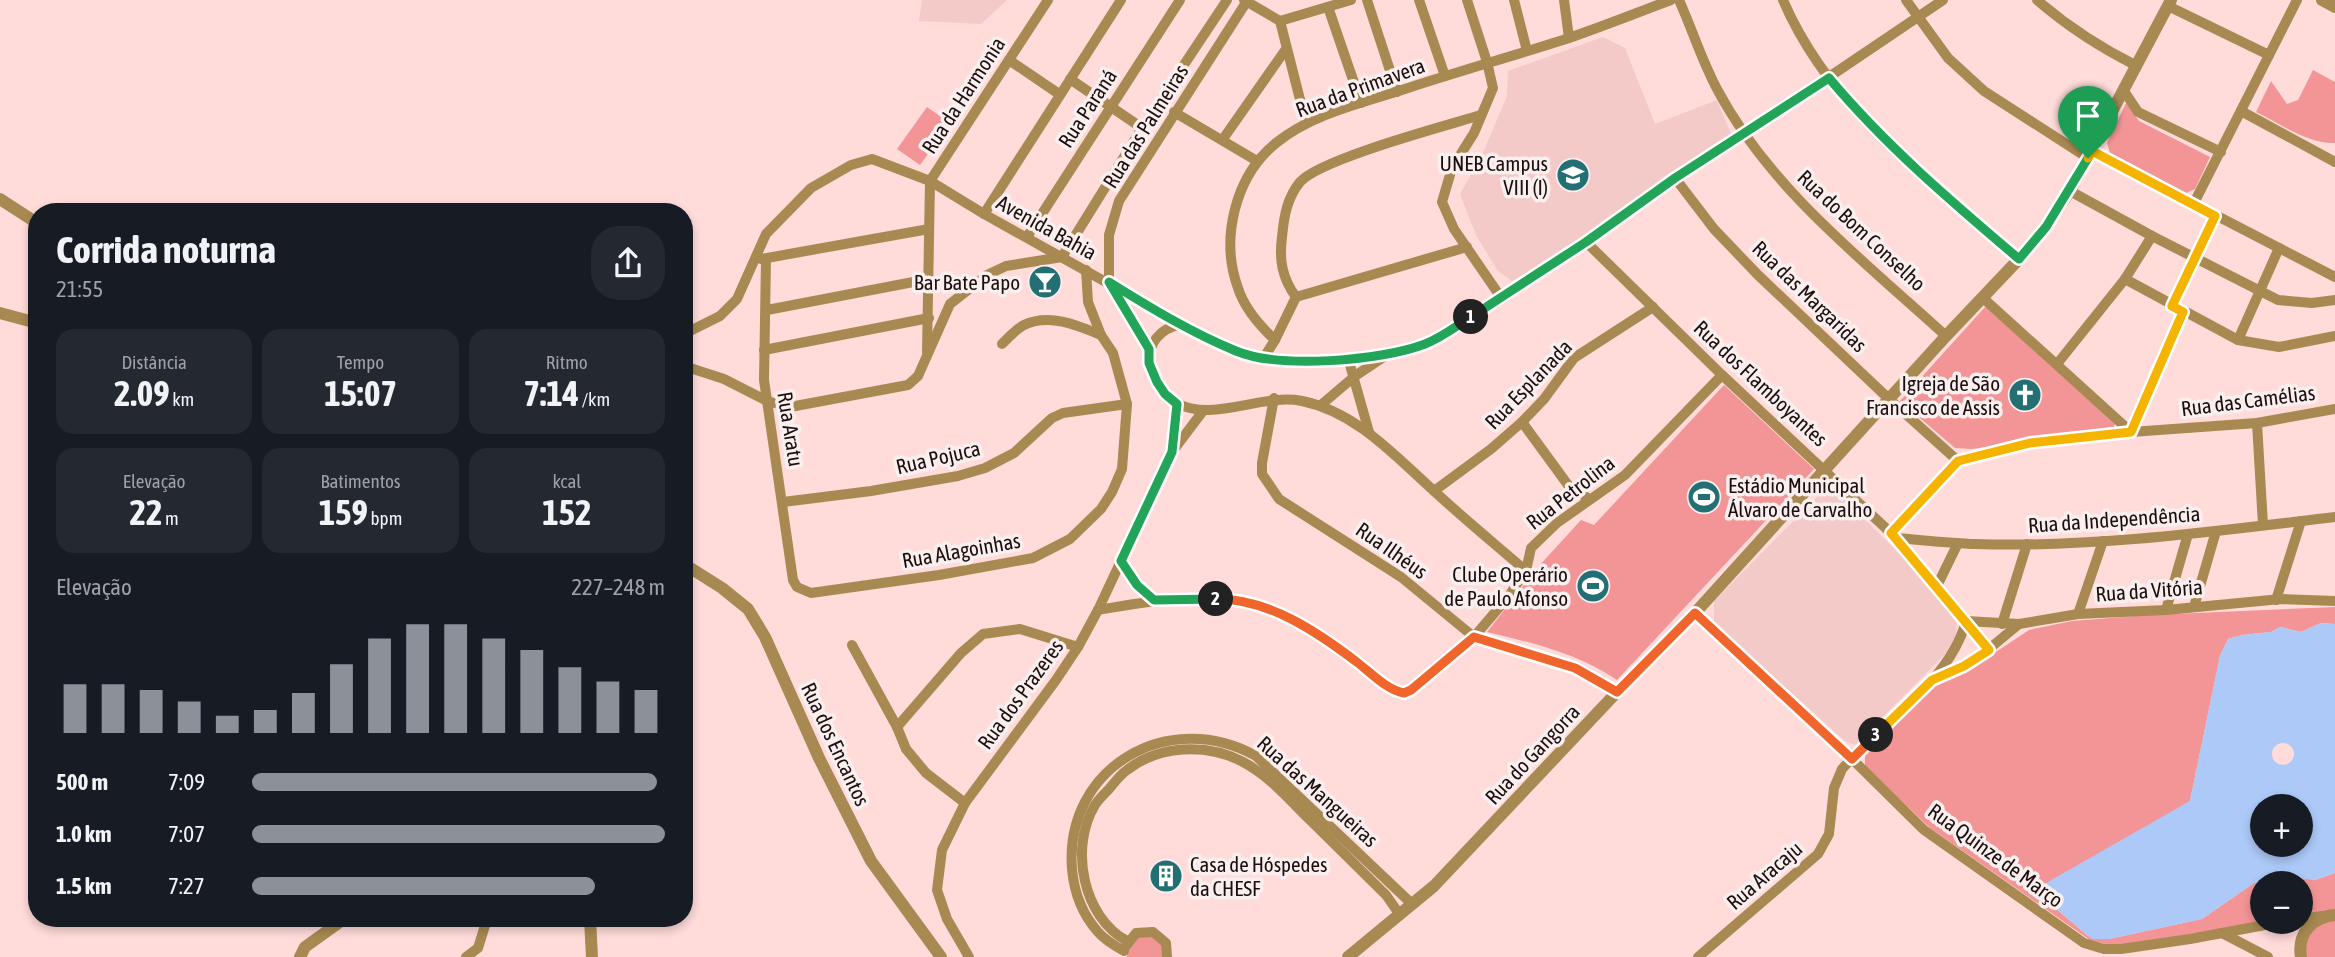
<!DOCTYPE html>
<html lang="pt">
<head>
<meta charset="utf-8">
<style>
	:root { --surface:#171b24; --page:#242831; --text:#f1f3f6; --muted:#9ea1a6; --accent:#8c9099 }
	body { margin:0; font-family:"Asap Condensed",sans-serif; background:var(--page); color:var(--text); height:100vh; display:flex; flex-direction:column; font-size:26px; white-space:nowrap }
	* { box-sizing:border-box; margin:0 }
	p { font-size:23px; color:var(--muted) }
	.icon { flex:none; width:38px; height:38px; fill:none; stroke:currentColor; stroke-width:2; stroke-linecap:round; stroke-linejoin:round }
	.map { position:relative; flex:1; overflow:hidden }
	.side { position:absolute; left:28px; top:203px; width:665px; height:724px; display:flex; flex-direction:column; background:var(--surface); border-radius:28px; box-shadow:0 4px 10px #0003 }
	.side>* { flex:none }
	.buttons { position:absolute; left:2250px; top:794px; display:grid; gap:14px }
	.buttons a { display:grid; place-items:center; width:63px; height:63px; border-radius:50%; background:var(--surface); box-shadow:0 4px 10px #0003; font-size:35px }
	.pin { position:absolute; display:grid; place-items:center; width:60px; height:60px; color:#fff; margin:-72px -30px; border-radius:50% 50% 50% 0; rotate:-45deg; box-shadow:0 0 7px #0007 }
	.pin .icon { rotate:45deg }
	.km { position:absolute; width:35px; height:35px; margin:-18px; border-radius:50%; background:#222; color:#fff; font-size:19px; line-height:35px; text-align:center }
	.round { display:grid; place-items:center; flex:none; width:74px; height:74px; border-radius:28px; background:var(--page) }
	.summary { display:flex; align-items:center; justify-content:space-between; height:119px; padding:0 28px }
	h1 { font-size:38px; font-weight:700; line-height:52px }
	.stats { display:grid; grid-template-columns:repeat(3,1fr); gap:10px; height:119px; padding:7px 28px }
	.stats div { display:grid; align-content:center; border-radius:18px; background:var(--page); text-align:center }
	.stats b { font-size:35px; font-weight:700 }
	.stats small { font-size:19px; font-weight:400 }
	.stats p { font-size:19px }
	.chart { height:196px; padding:14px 28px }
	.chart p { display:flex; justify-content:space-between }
	.chart svg { width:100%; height:126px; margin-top:7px; stroke:var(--accent); stroke-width:6 }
	ul { padding:0 28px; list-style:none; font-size:23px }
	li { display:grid; grid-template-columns:112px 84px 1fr; align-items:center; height:52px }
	li i { height:18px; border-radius:9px; background:var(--accent) }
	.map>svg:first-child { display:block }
	.built { fill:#f4cac9 }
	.green { fill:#f39596 }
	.water { fill:#acc9f8; fill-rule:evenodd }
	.pier { fill:#ffdbda }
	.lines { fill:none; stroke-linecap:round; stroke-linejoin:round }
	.minor { stroke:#a98952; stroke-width:10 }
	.tertiary { stroke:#a98952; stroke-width:12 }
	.split-1-casing { stroke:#fff; stroke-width:14 }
	.split-2-casing { stroke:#fff; stroke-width:14 }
	.split-3-casing { stroke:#fff; stroke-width:14 }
	.split-4-casing { stroke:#fff; stroke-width:14 }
	.split-1 { stroke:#22a559; stroke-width:9 }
	.split-2 { stroke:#22a559; stroke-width:9 }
	.split-3 { stroke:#f0652b; stroke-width:9 }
	.split-4 { stroke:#f5b400; stroke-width:9 }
	.labels { text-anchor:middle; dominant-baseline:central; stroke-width:7; stroke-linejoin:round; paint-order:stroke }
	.street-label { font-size:21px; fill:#1c0e0e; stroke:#f9efef }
	.poi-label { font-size:21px; fill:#1c0e0e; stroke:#f9efef; text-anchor:end }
</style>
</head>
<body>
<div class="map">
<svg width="2335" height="957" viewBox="0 0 2335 957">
	<rect width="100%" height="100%" fill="#ffdbda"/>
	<!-- built -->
	<g class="built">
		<polygon points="922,0 1007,0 981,24 919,21"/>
		<polygon points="1603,37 1625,48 1655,124 1717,100 1732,136 1516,284 1497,270 1476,235 1460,194 1482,155 1507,96 1508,71"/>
		<polygon points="1824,490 1837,492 1934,588 1953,613 1957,624 1955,644 1855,745 1845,741 1714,623 1714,601"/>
	</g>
	<!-- green -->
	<g class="green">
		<path d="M 2313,70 L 2335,82 L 2335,143 C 2308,144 2279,123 2256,112 L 2271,81 L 2287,104 L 2298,100 Z"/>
		<polygon points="2126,103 2139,121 2210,157 2195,189 2186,193 2110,153 2107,143"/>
		<polygon points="927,107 950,123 920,165 897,149"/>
		<polygon points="1986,306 2115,423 2114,428 1972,449 1955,448 1900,401"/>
		<path d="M 1724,385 L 1814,469 L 1617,680 C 1577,653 1533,643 1487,632 L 1538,567 L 1581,520 L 1594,525 Z"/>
		<polygon points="2335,607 2335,624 2321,623 2301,632 2280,627 2271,632 2242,635 2228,639 2220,656 2190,801 2041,896 2087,935 2093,939 2109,939 2202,919 2254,883 2279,875 2315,880 2335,873 2335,912 2301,917 2301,884 2263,884 2263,922 2117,947 2090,940 1930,828 1865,766 1865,753 1928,688 1987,658 2029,630 2072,621 2149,615"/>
		<polygon points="2335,920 2335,957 2305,957 2306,940 2318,924"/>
		<path d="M 1146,934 L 1162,943 L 1165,957 L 1127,957 C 1126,943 1134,938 1146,934 Z"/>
	</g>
	<!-- water -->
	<path class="water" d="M 2321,623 L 2335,624 L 2335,873 L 2315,880 L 2279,875 L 2254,883 L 2202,919 L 2109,939 L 2092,939 L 2041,896 L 2038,892 L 2040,887 L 2053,879 L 2190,801 L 2220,656 L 2228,639 L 2242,635 L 2271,632 L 2280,627 L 2301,632 ZM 2263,807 L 2301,807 L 2301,845 L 2263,845 Z"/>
	<!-- pier -->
	<circle class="pier" cx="2283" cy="754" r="11"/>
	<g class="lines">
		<!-- minor -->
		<g class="minor">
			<polyline points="1244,0 1280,21"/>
			<polyline points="1367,0 1397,92"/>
			<polyline points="1419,0 1445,76"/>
			<polyline points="1467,0 1487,62 1493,88 1474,133 1452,168 1442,202 1454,229 1502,299"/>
			<polyline points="1514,0 1527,51"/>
			<polyline points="1564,0 1569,38"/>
			<path d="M 1679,0 C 1692,29 1702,61 1717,89 C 1770,189 1864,261 1946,336"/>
			<path d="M 1783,0 C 1830,110 1932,184 2019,259"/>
			<polyline points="1906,0 1948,58 1984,91 2088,158"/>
			<path d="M 2037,0 C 2067,26 2101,48 2137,66"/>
			<polyline points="2168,6 2269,55"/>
			<polyline points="1328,7 1361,103"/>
			<polyline points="1280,21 1306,123"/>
			<polyline points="1280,21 1351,0"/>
			<polyline points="1009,60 1059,94"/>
			<polyline points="1070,79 1142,128"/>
			<polyline points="2124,91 2138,112 2221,152"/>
			<polyline points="2241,111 2335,162"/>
			<polyline points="1174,112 1257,161"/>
			<polyline points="1223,139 1286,49"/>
			<polyline points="2092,151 2335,277"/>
			<polyline points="1675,178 1714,229 1758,275 1889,399 1958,461"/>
			<polyline points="930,181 1048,0"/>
			<polyline points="2070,191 2152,236 2278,300 2312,303 2335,300"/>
			<polyline points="2193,205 2297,0"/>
			<polyline points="984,214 1121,0"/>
			<polyline points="1027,237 1180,0"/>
			<polyline points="1586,242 1722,375 1891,533 1989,650"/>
			<polyline points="761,259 929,229"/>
			<polyline points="766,259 764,380 793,580 797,587 811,593 939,575 1033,558 1070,539 1101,509 1112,492 1122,469 1127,404 1113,353 1101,335 1088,302 1086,270"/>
			<polyline points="2125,279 2238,340 2279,347 2335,336"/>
			<polyline points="1109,282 1109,235 1119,201 1247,1"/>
			<polyline points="1111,286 1149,350"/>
			<path d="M 1296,297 C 1282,278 1279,260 1282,237 C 1284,216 1287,198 1300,182 C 1320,159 1445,126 1481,115"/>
			<polyline points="1296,297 1467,247"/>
			<polyline points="1983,298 2131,432 2183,312"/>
			<polyline points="2172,306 2215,216"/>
			<polyline points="767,310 929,279"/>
			<path d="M 1181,324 C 1136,334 1143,384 1177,403 C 1212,423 1262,393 1302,401 C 1356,412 1394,455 1433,490 C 1463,518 1495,544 1526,571"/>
			<polyline points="684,334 720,316 737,299 766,234 811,188 851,165 872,159 930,181 984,214 1181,324 1236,351 1280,362 1385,356 1427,344 1502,299 1586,242 1675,178 1746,133 1943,0"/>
			<polyline points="1275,340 1296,297"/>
			<polyline points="2238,340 2279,248"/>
			<path d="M 1002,344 C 1008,338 1016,329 1024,325 C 1049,313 1077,325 1101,335"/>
			<polyline points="764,350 929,318"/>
			<polyline points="927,352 930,181"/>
			<polyline points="1348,358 1369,432"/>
			<path d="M 1263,359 L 1275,340 C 1260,326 1244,307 1238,288 C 1220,239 1235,176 1276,143 C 1313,113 1363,103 1408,88 C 1460,71 1513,56 1566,39 C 1601,27 1636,13 1671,0"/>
			<polyline points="2057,364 2125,279 2152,236"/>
			<polyline points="684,366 724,379 767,401 790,407 908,385 918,376 950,304 987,275 1006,266 1062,257 1142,128 1227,0"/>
			<polyline points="1274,398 1262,463 1262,474 1279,499 1401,577 1474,637 1575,668 1617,692"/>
			<polyline points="1321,405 1355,376 1385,356"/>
			<polyline points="1522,422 1568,485 1589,499"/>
			<polyline points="2257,423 2263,525"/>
			<polyline points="1172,452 1177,404"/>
			<polyline points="1434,491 1491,449 1522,422 1544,399 1574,358 1653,307"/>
			<polyline points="783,502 871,491 958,476 985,468 1014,453 1052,418 1063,413 1127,404"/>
			<polyline points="1891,533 1958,461 1976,455 2030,443 2131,432 2257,423 2335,409"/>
			<path d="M 1896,538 C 1922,540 1949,543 1975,544 C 2095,548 2216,531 2335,517"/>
			<polyline points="1120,561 1137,585 1154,600"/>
			<polyline points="1937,586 1958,543"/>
			<polyline points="2276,600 2301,521"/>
			<polyline points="2194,607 2216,531"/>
			<path d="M 1098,610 C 1144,602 1207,591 1252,603 C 1286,612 1317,635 1346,654 C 1363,666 1379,681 1397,692 L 1411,690 L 1474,637 L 1508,597 L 1526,571 L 1531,548 L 1557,523 L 1625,475 L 1722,375"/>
			<polyline points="2166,610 2188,534"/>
			<polyline points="1695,613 1852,759 1924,830 2084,943 2104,949 2121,949 2190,939 2281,922"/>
			<polyline points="2078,614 2103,541"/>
			<polyline points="2002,624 2027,544"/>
			<polyline points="852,645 897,727 906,749 926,773 965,803"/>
			<polyline points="1935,678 1978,658 2019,624"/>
			<polyline points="897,727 961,653 983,634 1020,629 1078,647"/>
			<polyline points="2301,919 2322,916"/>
			<polyline points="2222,933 2268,957"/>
			<path d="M 1127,941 C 1083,917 1069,848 1095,805 C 1098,800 1104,794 1109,789 C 1114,783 1120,775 1127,770 C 1159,745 1207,743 1243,762 C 1268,775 1287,797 1307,817 C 1333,843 1360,869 1386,895 L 1400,915"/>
			<polyline points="1126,946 1136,933 1153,932 1166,943 1167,957"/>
			<path d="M 1124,951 C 1115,946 1105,940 1098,932 C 1083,915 1074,892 1072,869 C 1064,768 1168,707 1256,756 L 1412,904"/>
			<polyline points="466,957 478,948 487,919"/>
			<polyline points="969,957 947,919 937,890 942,850 965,803 1056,680 1078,647 1098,610 1172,452 1203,411"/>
			<path d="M 1698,957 L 1818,854 L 1829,834 L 1834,788 L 1842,769 C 1882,724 1951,680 1966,621 L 2019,624 L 2078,614 L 2166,610 L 2281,599 L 2335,601"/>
		</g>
		<!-- tertiary -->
		<g class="tertiary">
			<polyline points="2322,0 2335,7"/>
			<polyline points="0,199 37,223"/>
			<polyline points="0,313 37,323"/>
			<polyline points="684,564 722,588 748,609 765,637 819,758 871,861 941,957"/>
			<polyline points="590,919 592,957"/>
			<polyline points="300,957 305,947 344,919"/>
			<polyline points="1348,957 1434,886 1617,692 1695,613 1946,336 2019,259 2046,227 2070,191 2171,0"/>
			<path d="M 2301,957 C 2297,934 2312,917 2335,915"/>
		</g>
	</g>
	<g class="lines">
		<defs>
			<path id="split-1" d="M 1471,317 L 1586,242 L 1675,178 L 1829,78 C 1886,146 1952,202 2019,259 L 2046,227 L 2088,158"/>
			<path id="split-2" d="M 1216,599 L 1154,600 L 1137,585 L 1121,561 L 1172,452 L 1177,404 L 1165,394 L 1157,382 L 1149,363 L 1149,349 L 1109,282 C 1149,307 1192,333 1236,351 C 1279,369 1381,361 1425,344 C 1441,338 1456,326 1471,317"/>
			<path id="split-3" d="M 1216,599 C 1268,598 1319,633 1358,663 C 1371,673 1387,690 1404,693 L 1411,690 L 1474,637 L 1575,668 L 1617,692 L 1695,613 L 1852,759 L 1876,735"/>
			<polyline id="split-4" points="1876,735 1932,680 1964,666 1989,650 1891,533 1958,461 2030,443 2131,432 2183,312 2172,306 2215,216 2092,151 2088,158"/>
		</defs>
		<!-- split-1 casing -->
		<use href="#split-1" class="split-1-casing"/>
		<!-- split-2 casing -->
		<use href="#split-2" class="split-2-casing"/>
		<!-- split-3 casing -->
		<use href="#split-3" class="split-3-casing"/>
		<!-- split-4 casing -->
		<use href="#split-4" class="split-4-casing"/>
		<!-- split-1 -->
		<use href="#split-1" class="split-1"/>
		<!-- split-2 -->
		<use href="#split-2" class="split-2"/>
		<!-- split-3 -->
		<use href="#split-3" class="split-3"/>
		<!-- split-4 -->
		<use href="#split-4" class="split-4"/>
	</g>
	<!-- icons -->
	<defs>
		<symbol id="school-disc" viewBox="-11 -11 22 22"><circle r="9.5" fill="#246f73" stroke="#f9efef"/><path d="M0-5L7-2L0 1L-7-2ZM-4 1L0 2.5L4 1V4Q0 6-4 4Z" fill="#fff"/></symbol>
		<symbol id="bar-disc" viewBox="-11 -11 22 22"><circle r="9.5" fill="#246f73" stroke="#f9efef"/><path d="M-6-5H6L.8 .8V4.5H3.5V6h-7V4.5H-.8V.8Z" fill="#fff"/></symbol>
		<symbol id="church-disc" viewBox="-11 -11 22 22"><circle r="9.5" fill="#246f73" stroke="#f9efef"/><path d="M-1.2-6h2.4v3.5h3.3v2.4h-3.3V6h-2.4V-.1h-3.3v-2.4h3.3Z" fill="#fff"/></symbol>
		<symbol id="stadium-disc" viewBox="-11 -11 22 22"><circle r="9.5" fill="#246f73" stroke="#f9efef"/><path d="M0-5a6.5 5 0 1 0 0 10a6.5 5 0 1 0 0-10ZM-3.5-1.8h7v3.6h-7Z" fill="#fff"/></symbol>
		<symbol id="building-disc" viewBox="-11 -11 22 22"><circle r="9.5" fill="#246f73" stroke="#f9efef"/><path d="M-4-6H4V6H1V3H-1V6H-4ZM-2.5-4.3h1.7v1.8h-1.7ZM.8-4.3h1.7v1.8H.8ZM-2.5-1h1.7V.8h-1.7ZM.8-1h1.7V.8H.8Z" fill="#fff"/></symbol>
	</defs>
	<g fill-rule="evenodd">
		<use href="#school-disc" x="1554" y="156" width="38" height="38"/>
		<use href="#bar-disc" x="1026" y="263" width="38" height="38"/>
		<use href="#church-disc" x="2006" y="376" width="38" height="38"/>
		<use href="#stadium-disc" x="1685" y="478" width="38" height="38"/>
		<use href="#stadium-disc" x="1574" y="567" width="38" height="38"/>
		<use href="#building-disc" x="1147" y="857" width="38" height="38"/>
	</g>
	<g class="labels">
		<!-- street labels -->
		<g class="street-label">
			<text transform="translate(1360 87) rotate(-20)">Rua da Primavera</text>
			<text transform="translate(963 95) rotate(-57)">Rua da Harmonia</text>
			<text transform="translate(1087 108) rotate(-57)">Rua Paraná</text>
			<text transform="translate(1145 126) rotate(-58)">Rua das Palmeiras</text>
			<text transform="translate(1047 227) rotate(29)">Avenida Bahia</text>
			<text transform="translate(1862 230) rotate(43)">Rua do Bom Conselho</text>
			<text transform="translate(1810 296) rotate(44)">Rua das Margaridas</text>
			<text transform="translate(1761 383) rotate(43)">Rua dos Flamboyantes</text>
			<text transform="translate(1528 384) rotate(-46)">Rua Esplanada</text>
			<text transform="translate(2248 400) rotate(-7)">Rua das Camélias</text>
			<text transform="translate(791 429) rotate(81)">Rua Aratu</text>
			<text transform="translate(938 457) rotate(-13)">Rua Pojuca</text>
			<text transform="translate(1570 492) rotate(-38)">Rua Petrolina</text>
			<text transform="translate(2114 519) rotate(-4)">Rua da Independência</text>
			<text transform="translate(961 550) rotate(-10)">Rua Alagoinhas</text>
			<text transform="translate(1392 550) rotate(35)">Rua Ilhéus</text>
			<text transform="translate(2149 590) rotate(-4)">Rua da Vitória</text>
			<text transform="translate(1020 694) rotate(-54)">Rua dos Prazeres</text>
			<text transform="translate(836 744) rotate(65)">Rua dos Encantos</text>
			<text transform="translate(1532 754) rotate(-47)">Rua do Gangorra</text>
			<text transform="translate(1318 791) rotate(42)">Rua das Mangueiras</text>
			<text transform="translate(1996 855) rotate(36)">Rua Quinze de Março</text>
			<text transform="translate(1764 875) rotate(-41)">Rua Aracaju</text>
		</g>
		<!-- poi labels -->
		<g class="poi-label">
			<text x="1548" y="163">UNEB Campus<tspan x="1548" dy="24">VIII (I)</tspan></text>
			<text x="1020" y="282">Bar Bate Papo</text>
			<text x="2000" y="383">Igreja de São<tspan x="2000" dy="24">Francisco de Assis</tspan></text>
			<text x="1728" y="485" text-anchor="start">Estádio Municipal<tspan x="1728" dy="24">Álvaro de Carvalho</tspan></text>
			<text x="1568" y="574">Clube Operário<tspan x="1568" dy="24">de Paulo Afonso</tspan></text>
			<text x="1190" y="864" text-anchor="start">Casa de Hóspedes<tspan x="1190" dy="24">da CHESF</tspan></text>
		</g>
	</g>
</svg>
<div class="buttons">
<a>+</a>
<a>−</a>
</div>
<div class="pin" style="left:2088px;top:158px;background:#1e9e55"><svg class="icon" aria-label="arrive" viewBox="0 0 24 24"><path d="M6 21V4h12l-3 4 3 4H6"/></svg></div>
<b class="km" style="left:1471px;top:317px">1</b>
<b class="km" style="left:1216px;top:599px">2</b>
<b class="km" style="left:1876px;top:735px">3</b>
<section class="side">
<div class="summary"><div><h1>Corrida noturna</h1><p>21:55</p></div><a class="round"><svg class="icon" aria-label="share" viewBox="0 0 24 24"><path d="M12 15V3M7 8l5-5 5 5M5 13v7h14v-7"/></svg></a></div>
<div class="stats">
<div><p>Distância</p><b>2.09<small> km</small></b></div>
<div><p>Tempo</p><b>15:07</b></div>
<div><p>Ritmo</p><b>7:14<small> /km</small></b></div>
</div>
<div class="stats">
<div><p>Elevação</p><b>22<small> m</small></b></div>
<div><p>Batimentos</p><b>159<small> bpm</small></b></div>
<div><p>kcal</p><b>152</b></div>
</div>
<div class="chart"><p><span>Elevação</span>227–248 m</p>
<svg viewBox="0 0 160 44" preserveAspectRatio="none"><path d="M5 44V27M15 44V27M25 44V29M35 44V33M45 44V38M55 44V36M65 44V30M75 44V20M85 44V11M95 44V6M105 44V6M115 44V11M125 44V15M135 44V21M145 44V26M155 44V29"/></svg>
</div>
<ul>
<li><b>500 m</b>7:09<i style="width:98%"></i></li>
<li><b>1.0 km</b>7:07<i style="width:100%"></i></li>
<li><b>1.5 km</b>7:27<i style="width:83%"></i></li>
</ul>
</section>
</div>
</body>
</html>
